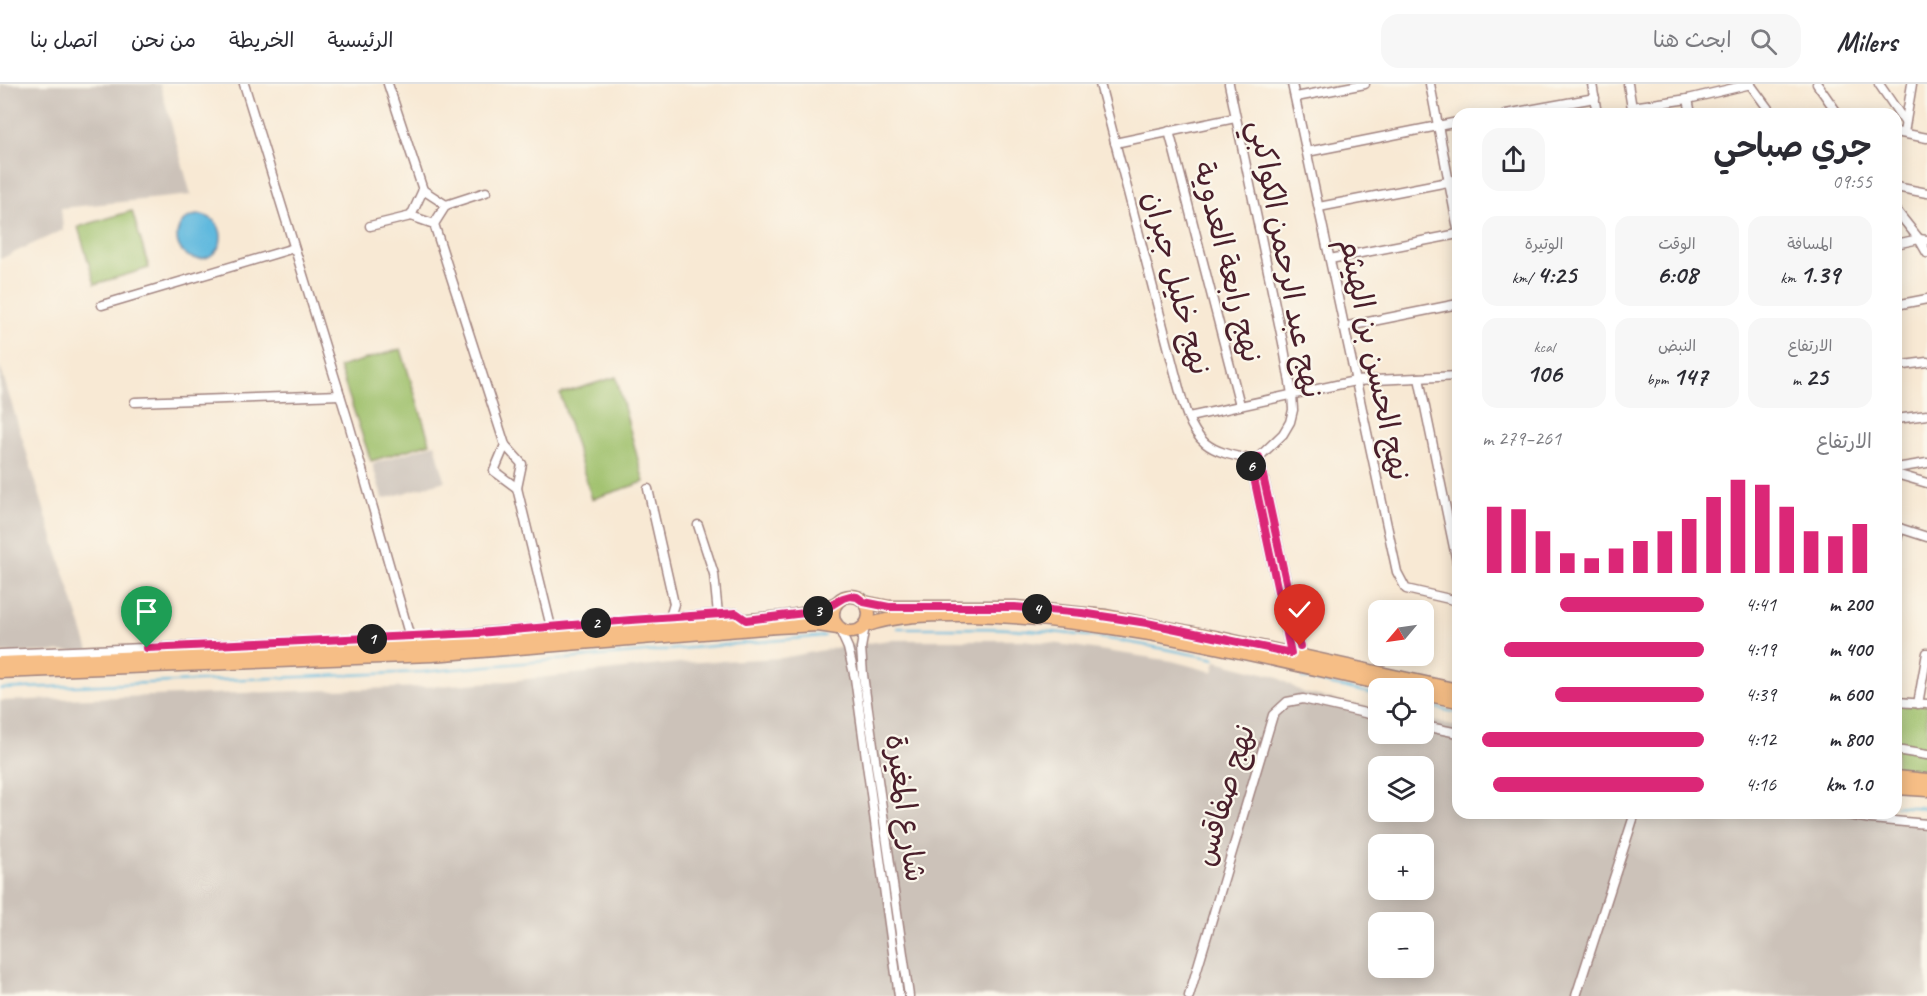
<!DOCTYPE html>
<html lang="ar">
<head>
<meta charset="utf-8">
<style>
	:root { --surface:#fff; --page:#f7f7f7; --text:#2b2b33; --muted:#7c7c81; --line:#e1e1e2; --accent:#db2777 }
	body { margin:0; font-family:Caveat,"Playpen Sans Arabic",sans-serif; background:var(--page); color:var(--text); direction:rtl; height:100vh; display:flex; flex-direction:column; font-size:22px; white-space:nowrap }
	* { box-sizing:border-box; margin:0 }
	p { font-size:20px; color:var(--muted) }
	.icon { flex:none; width:33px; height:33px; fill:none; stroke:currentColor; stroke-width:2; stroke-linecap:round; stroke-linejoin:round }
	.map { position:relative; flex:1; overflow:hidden; direction:ltr }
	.drawer { position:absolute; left:1452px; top:24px; width:450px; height:711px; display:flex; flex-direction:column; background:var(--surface); border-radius:18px; box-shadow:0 3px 15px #0003; direction:rtl }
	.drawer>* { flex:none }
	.needle { width:39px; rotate:241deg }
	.buttons { position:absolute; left:1368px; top:516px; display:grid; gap:12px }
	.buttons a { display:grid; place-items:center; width:66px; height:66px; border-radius:12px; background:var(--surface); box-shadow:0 3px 15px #0003; font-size:30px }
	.pin { position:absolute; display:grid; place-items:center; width:51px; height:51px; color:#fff; margin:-62px -26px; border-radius:50% 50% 50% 0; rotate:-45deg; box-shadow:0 0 6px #0007 }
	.pin .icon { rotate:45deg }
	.km { position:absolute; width:30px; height:30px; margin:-15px; border-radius:50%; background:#222; color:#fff; font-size:16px; line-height:30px; text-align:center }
	.round { display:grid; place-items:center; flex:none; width:63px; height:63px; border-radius:18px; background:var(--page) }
	.overview { display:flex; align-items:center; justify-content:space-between; height:102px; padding:0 30px }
	h1 { font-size:33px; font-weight:600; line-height:45px }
	.figures { display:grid; grid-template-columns:repeat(3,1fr); gap:9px; height:102px; padding:6px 30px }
	.figures div { display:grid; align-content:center; border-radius:15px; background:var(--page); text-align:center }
	.figures b { font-size:26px; font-weight:600 }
	.figures small { font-size:16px; font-weight:400 }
	.figures p { font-size:16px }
	.chart { height:168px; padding:12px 30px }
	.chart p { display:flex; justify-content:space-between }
	.chart svg { width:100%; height:108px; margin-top:6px; stroke:var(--accent); stroke-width:6 }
	ul { padding:0 30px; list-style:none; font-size:20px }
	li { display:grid; grid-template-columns:96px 72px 1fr; align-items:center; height:45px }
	li i { height:15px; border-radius:8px; background:var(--accent) }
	header { display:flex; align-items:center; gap:36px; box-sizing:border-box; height:84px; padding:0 30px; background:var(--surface); border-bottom:2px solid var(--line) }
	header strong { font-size:28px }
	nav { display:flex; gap:33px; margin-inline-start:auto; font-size:21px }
	.search { width:420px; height:54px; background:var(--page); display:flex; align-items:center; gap:15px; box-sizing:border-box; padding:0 21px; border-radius:18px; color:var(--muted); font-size:22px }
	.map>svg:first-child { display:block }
	.industrial { fill:#ccc2b9; fill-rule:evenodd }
	.green { fill:#9dbf69; stroke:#746f4a; stroke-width:1.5 }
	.water { fill:#61b9de; stroke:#566c84; stroke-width:1.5 }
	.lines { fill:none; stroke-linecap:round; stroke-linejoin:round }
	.stream { stroke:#61b9de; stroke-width:2 }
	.minor-casing { stroke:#a18480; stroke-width:11 }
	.primary-casing { stroke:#a18480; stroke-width:15 }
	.minor { stroke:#fff; stroke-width:8 }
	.primary { stroke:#f6be86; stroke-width:12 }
	.route-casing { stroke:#fff; stroke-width:12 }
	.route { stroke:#db2777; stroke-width:8 }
	.labels { text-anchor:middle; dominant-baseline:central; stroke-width:4.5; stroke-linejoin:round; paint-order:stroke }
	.street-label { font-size:30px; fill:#4a1f2b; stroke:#fbf7ec }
</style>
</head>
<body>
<header>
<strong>Milers</strong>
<div class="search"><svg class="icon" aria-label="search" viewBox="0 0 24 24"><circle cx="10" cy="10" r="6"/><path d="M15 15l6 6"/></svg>ابحث هنا</div>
<nav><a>الرئيسية</a><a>الخريطة</a><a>من نحن</a><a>اتصل بنا</a></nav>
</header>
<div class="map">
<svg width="1927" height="912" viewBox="0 0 1927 912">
	<rect width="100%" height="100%" fill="#fbf7ec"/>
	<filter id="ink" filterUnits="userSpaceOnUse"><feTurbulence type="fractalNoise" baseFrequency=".0167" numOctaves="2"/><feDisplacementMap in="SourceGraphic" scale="12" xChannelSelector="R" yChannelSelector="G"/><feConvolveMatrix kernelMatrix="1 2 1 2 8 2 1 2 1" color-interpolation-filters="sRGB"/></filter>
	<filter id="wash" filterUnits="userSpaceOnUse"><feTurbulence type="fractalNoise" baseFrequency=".008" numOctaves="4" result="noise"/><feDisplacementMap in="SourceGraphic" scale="24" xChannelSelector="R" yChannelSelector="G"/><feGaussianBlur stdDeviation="1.35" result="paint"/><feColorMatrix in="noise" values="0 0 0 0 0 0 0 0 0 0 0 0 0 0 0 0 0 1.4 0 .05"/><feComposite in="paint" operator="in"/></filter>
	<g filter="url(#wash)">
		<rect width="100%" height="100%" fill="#f8e9d4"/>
		<!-- industrial -->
		<g class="industrial">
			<polygon points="0,0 160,0 191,111 61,124 63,146 0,175"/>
			<polygon points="0,282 52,451 89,567 0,569"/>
			<polygon points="435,360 445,397 383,415 372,380"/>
			<path d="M 890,556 L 1023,556 L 1066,561 L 1172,577 L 1213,588 L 1216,577 L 1275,592 L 1304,609 L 1378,625 L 1378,650 L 1424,650 L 1424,635 L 1458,643 L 1458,729 L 1860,729 L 1927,734 L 1927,912 L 0,912 L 0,617 L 423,603 L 509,597 L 680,579 L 782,574 L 834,564 ZM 1378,682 L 1424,682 L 1424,728 L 1378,728 ZM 1378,760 L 1424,760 L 1424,806 L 1378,806 ZM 1378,838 L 1424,838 L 1424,884 L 1378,884 Z"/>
		</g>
		<!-- green -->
		<g class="green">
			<polygon points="132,127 149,184 95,200 78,143"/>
			<polygon points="401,265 430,359 371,377 339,283"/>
			<polygon points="616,293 644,398 592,415 560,310"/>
			<polygon points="1896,614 1927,620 1927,692 1896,689"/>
		</g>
		<!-- water -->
		<circle class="water" cx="199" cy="153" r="22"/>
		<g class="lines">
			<!-- stream -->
			<g class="stream">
				<path d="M 897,544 C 949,544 1001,543 1052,548 C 1107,553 1161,564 1215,575"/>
				<polyline points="1302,594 1378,611"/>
				<polyline points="0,605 422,588 825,552"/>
				<polyline points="1424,621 1458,629"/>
				<polyline points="1896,722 1927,724"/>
			</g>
		</g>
	</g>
	<g filter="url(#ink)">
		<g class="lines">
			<defs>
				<g id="minor">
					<polyline points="244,0 349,340 411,557"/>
					<polyline points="388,0 423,106 446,121"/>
					<path d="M 1100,0 L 1175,289 C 1181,311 1187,344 1205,359 C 1217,369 1235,372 1250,375"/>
					<polyline points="1229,0 1283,259 1292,310 1293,326 1290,338 1283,350 1259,373 1250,375"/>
					<polyline points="1292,0 1397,488 1406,505 1458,517"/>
					<polyline points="1430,0 1458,145"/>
					<polyline points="1592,0 1597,30"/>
					<polyline points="1628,0 1633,30"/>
					<polyline points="1750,0 1772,30"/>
					<polyline points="1817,0 1838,30"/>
					<polyline points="1879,0 1905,38"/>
					<polyline points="1296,13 1365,0"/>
					<polyline points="1688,15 1691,30"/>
					<polyline points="1632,23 1688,15 1751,0"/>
					<polyline points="1506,30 1595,14"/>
					<polyline points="1169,47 1240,321"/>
					<polyline points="1896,48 1927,54"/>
					<polyline points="1904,49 1912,0"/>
					<polyline points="1115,59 1235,34"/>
					<polyline points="1307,68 1458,38"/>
					<polyline points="1896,103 1927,109"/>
					<polyline points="1319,123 1458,96"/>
					<polyline points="1896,126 1919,155 1927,169"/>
					<polyline points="411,132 423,106"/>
					<polyline points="434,140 505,361 522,380 517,404 551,543"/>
					<polyline points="434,140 446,121 486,108"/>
					<polyline points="370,142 411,132 434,140"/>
					<polyline points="1896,160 1919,155 1927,156"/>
					<polyline points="1330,175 1458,150"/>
					<polyline points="102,221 294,164"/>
					<polyline points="1896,221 1927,215"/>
					<polyline points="1343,243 1458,220"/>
					<polyline points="1896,282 1927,278"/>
					<polyline points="1419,294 1458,483"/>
					<polyline points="135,318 340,311"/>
					<polyline points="1189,333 1355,297 1458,292"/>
					<polyline points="1896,335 1927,331"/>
					<polyline points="505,361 494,387 517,404"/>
					<polyline points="1259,373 1302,571"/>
					<polyline points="1250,375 1291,569"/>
					<polyline points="1896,384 1927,379"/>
					<polyline points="1896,390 1927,399"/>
					<polyline points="648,405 674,520 670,533"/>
					<polyline points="698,441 714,490 718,530"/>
					<polyline points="1896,443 1927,453"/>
					<polyline points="1896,459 1900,444"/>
					<polyline points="865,542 861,564 863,591 909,912"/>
					<polyline points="839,544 848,564 855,594 899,912"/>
					<path d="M 0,570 L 410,553 C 519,547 627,536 736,529 L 746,536"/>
					<polyline points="1896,618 1927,620"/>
					<polyline points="1918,620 1927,569"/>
					<polyline points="1424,642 1458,649"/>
					<polyline points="1896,666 1927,671"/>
					<polyline points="1836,729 1871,735 1927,740"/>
					<polyline points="1189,912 1273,631 1287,618 1303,615 1378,632"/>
					<polyline points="1576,912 1635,729"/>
				</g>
				<g id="primary">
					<circle cx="851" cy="530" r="18"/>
					<polyline points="864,518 889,523 1015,523 1106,532 1215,553 1458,606"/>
					<path d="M 865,542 C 898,530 935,531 969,531 C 1116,534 1258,573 1400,604"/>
					<polyline points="0,579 308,566 412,560 459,560 785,533 819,527 836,519"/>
					<polyline points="0,588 432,571 777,543 818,541 838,544"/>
					<polyline points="1424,610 1458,617"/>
					<polyline points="1896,693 1927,696"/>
					<polyline points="1896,704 1927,706"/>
				</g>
			</defs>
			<!-- minor casing -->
			<use href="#minor" class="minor-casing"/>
			<!-- primary casing -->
			<use href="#primary" class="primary-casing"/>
			<!-- minor -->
			<use href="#minor" class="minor"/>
			<!-- primary -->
			<use href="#primary" class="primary"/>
		</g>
	</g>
	<g class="lines" filter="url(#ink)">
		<defs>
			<polyline id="route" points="147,564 478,549 631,536 736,529 746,536 813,528 825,525 843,514 850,512 857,513 864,518 889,523 1015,523 1082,529 1147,539 1291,569 1250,375 1259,373 1300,562"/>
		</defs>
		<!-- route casing -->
		<use href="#route" class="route-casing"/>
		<!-- route -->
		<use href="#route" class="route"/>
	</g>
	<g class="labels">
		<!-- street labels -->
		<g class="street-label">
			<text transform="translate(1286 175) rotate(79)">نهج عبد الرحمن الكواكبي</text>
			<text transform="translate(1228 178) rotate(76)">نهج رابعة العدوية</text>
			<text transform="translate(1177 199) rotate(75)">نهج خليل جبران</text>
			<text transform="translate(1375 275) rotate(78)">نهج الحسن بن الهيثم</text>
			<text transform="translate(1224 711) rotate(-73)">نهج صفاقس</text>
			<text transform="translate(906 724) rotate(82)">شارع المغيرة</text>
		</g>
	</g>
</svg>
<div class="buttons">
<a><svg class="needle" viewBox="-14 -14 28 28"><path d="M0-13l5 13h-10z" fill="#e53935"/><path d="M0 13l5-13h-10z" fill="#7c7c81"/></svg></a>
<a><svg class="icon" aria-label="locate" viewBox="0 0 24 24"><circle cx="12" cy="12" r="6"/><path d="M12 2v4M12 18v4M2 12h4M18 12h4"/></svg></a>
<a><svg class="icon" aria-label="layers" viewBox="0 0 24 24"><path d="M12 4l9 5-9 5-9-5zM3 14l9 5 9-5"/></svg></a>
<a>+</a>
<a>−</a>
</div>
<div class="pin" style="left:147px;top:564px;background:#1e9e55"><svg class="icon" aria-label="arrive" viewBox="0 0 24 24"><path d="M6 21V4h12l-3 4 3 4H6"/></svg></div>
<div class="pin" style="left:1300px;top:562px;background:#d93025"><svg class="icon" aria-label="check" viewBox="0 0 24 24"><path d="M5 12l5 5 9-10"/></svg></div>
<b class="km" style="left:372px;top:555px">1</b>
<b class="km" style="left:596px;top:539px">2</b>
<b class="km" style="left:818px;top:527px">3</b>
<b class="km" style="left:1037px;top:525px">4</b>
<b class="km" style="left:1251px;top:382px">6</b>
<section class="drawer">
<div class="overview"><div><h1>جري صباحي</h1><p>09:55</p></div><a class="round"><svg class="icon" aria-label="share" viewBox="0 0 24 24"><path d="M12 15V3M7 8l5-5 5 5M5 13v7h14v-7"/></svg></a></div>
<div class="figures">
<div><p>المسافة</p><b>1.39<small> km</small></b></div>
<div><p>الوقت</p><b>6:08</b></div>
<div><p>الوتيرة</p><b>4:25<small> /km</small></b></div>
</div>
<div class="figures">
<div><p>الارتفاع</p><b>25<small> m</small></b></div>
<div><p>النبض</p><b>147<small> bpm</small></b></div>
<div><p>kcal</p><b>106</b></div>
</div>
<div class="chart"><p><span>الارتفاع</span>261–279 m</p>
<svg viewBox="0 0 160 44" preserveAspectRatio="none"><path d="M5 44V17M15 44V18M25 44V27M35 44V36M45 44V38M55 44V34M65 44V31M75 44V27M85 44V22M95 44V13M105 44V6M115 44V8M125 44V17M135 44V27M145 44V29M155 44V24"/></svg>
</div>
<ul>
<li><b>200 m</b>4:41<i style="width:65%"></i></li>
<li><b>400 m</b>4:19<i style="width:90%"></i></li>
<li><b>600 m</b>4:39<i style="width:67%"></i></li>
<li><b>800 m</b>4:12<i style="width:100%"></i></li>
<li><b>1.0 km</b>4:16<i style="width:95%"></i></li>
</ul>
</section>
</div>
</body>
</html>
